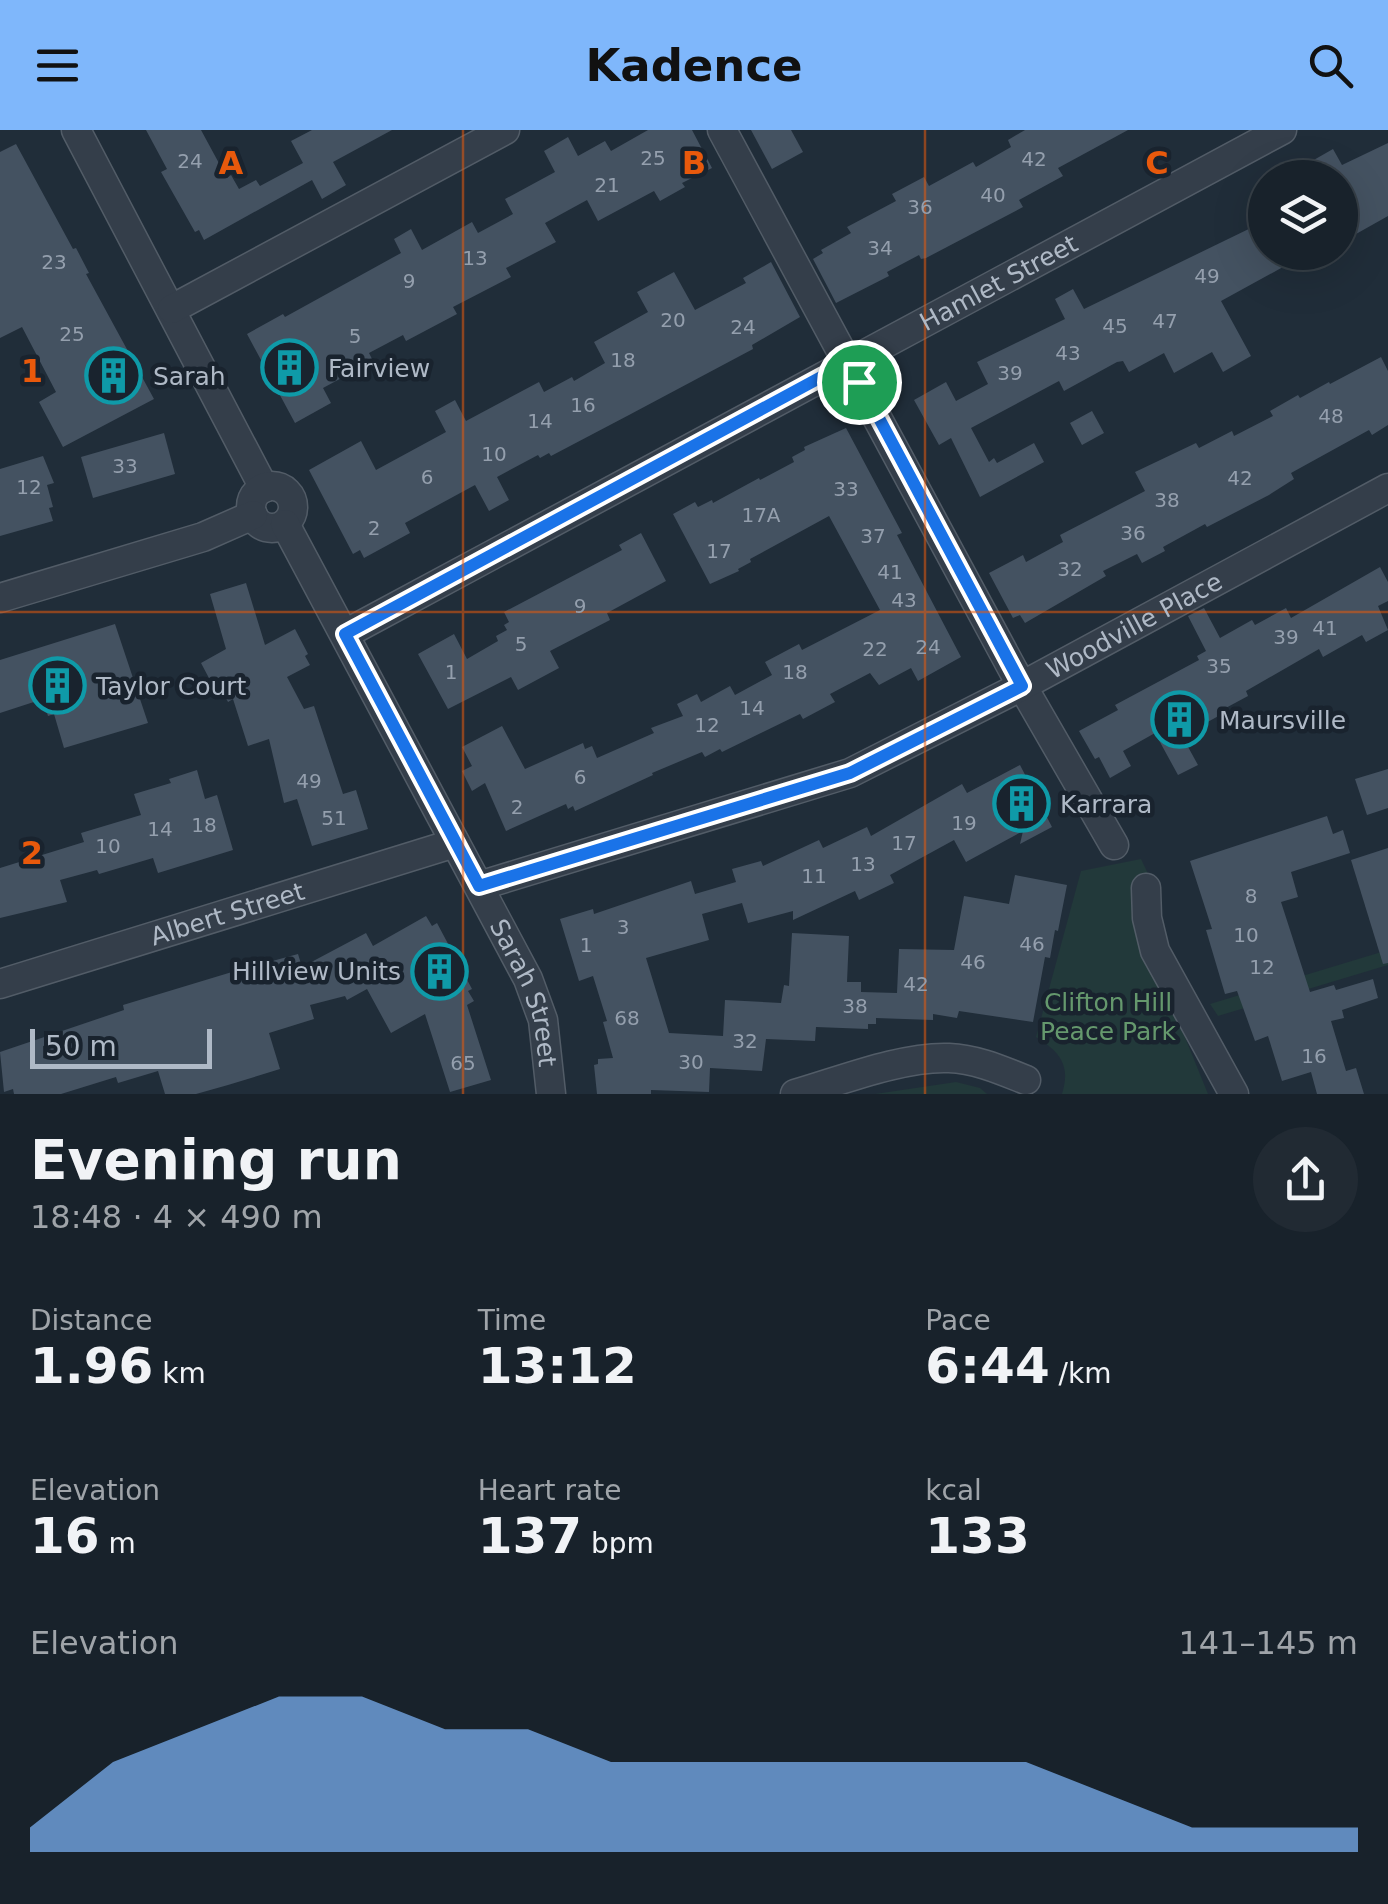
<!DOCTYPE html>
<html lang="en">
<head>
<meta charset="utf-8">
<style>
	:root { --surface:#18222b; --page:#212a33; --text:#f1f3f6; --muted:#9fa4a9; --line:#363f47; --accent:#7fb7fb }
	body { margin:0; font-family:"DejaVu Sans",sans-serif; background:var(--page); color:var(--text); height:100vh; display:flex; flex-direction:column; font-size:38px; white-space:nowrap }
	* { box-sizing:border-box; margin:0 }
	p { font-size:32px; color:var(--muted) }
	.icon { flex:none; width:55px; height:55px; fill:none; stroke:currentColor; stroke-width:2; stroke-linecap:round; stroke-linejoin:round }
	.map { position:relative; height:964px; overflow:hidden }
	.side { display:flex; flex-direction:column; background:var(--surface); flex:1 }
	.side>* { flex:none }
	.buttons { position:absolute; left:1248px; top:30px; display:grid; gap:20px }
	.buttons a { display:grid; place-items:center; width:110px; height:110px; border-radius:50%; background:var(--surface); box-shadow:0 10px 40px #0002,0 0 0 2px var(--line); font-size:50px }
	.scale { position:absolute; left:30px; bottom:25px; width:182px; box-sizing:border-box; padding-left:10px; border:5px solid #afb9c6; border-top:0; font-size:28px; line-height:35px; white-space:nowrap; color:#afb9c6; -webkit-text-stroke:8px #19232e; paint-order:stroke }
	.pin { position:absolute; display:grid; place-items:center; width:85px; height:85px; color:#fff; margin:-42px; border:5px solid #fff; border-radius:50%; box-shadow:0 2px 10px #0007 }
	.round { display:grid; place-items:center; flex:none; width:105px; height:105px; border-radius:52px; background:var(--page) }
	.head { display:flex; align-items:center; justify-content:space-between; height:170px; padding:0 30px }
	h1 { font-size:55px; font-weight:600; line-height:75px }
	.metrics { display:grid; grid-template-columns:repeat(3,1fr); gap:15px; height:170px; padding:10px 30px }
	.metrics div { display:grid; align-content:center }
	.metrics b { font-size:50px; font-weight:600 }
	.metrics small { font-size:28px; font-weight:400 }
	.metrics p { font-size:28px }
	.chart { height:280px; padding:20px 30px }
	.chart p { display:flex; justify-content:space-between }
	.chart svg { width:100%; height:180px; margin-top:10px; fill:var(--accent); opacity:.7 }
	header { display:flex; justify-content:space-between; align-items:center; height:130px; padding:0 30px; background:var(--accent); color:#111; font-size:45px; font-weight:600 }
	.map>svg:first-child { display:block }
	.green { fill:#22393a }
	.building { fill:#445261 }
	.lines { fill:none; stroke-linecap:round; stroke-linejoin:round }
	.minor-casing { stroke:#525c67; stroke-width:31 }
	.minor { stroke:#343e4a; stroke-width:28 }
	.route-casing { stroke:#fff; stroke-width:20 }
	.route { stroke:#1a73e8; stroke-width:12 }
	.grid { fill:none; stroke:#e8590c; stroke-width:2.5; stroke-opacity:0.55 }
	.labels { text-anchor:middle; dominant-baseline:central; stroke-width:9; stroke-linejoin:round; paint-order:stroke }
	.number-label { font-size:20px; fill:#949fad }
	.street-label { font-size:25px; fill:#afb9c6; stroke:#19232e }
	.poi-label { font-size:25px; fill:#afb9c6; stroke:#19232e; text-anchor:start }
	.park-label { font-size:25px; fill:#65986d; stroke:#19232e }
	.grid-label { font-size:32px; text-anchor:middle; font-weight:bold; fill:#e8590c; stroke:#19232e; stroke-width:9; stroke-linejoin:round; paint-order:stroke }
</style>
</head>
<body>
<header><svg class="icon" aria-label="menu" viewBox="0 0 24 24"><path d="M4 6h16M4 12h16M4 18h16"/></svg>Kadence<svg class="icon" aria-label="search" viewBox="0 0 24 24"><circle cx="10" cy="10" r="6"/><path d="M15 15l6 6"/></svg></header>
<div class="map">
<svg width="1388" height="964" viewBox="0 0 1388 964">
	<rect width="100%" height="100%" fill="#202d39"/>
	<!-- green -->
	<g class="green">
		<path d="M 1141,729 L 1153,754 L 1139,794 L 1208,964 L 1062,964 C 1071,935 1060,922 1036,907 L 1081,741 Z"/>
		<polygon points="1388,820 1388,835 1218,886 1210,874"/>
		<polygon points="956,952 980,958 987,964 875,964"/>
	</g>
	<!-- building -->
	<g class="building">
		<polygon points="146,0 201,0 227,48 231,45 239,59 256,50 260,56 303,33 291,11 312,0 392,0 333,32 346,55 322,69 312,50 204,110 199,100 195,102 161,42 167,39"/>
		<polygon points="648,0 692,0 712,38 682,53 685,57 660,71 654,61 598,91 587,70 545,93 556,112 506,138 511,147 453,177 457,184 406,211 403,205 369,223 373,231 323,258 331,273 295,293 247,204 283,184 285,187 401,123 394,109 411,99 422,120 472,92 478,103 513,84 505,69 555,42 544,21 568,7 578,26 605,11 611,21"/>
		<polygon points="751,0 791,0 803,22 772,39"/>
		<polygon points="1025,0 1128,0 1058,38 1063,46 1019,70 1023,77 926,128 921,129 919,125 887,142 889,146 836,173 813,129 823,123 821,120 851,103 847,97 896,71 892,64 924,47 929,56 973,32 976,37 1011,17 1008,10"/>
		<polygon points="1388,13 1388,86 1340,113 1340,48 1312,48 1305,35 1333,19 1342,35"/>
		<polygon points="16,14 73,119 76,118 89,143 86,144 154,269 63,317 39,272 56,262 22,197 0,208 0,22"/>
		<polygon points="1259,94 1265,104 1265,122 1275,122 1283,137 1221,171 1251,226 1223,242 1212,222 1174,243 1164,223 1129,242 1123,231 1117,232 1064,261 1059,251 971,298 989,332 994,328 997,333 1034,313 1044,332 980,367 951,308 939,315 914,270 946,252 956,271 988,254 977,232 1065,189 1055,169 1073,159 1084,179"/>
		<polygon points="771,132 800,187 752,215 753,219 629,285 551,326 549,323 540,328 538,325 497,347 509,370 489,381 475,355 405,393 410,403 364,428 360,420 353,424 309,340 361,311 376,340 446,302 435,281 455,270 466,291 539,252 544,262 572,247 574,251 605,233 594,212 648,182 637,162 674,142 695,180 746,153 743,148"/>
		<polygon points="1381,227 1388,241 1388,295 1372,305 1369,300 1291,343 1294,349 1269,365 1207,397 1205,394 1163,417 1165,421 1142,433 1137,424 1103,441 1106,446 1025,493 1020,485 1013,488 989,443 1023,425 1026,432 1063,412 1060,405 1145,361 1135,342 1196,313 1199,318 1232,301 1234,306 1273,286 1270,281 1298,265 1300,268 1329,252 1330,254"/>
		<polygon points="1092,281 1104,303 1082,315 1070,293"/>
		<polygon points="846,298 902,403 897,405 961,527 918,551 911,538 879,555 870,543 830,564 835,572 803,589 800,584 722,622 720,619 705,627 702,622 652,643 653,645 575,681 573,676 568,679 566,674 506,701 485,653 472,661 462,641 472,636 462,617 502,596 525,639 583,613 585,619 592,616 597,628 654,603 651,598 683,586 677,574 697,564 701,572 730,556 735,565 772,545 765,532 799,514 802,520 880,480 829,386 750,429 751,432 738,439 739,441 710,454 673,384 695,372 698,377 712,370 713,373 759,348 760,350 794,332 792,327 805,320 804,317"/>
		<polygon points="164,303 175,344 93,368 81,327"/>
		<polygon points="43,326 54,353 47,355 53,377 49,378 53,391 0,406 0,339"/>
		<polygon points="641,403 666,451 607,483 610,490 550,521 559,538 518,560 511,547 448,579 418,524 454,504 467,529 498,511 496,506 507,500 504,495 509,492 504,482 622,420 619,415"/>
		<polygon points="1380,437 1388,452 1388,471 1378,476 1388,500 1366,512 1362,505 1323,527 1319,519 1246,561 1248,566 1222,580 1224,583 1182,606 1198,635 1178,645 1155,603 1123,621 1131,636 1110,648 1099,627 1095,629 1079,601 1118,580 1115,575 1199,530 1197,526 1206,521 1188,486 1204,478 1220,508 1252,490 1255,495 1286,478 1291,488"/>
		<polygon points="246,453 265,515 295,499 308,524 305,526 310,535 287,547 304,579 314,576 343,664 356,660 368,699 312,716 297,669 284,673 269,609 248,616 233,569 228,572 224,564 219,567 201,533 226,519 210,464"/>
		<polygon points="115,494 148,593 64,618 54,584 48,586 43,569 0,583 0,530"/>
		<polygon points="1020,635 1052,697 1020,714 1023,701 966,732 954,710 890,745 894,753 859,770 855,761 793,790 793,781 748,793 742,773 702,784 709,810 646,828 669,903 723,906 725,870 781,873 784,855 789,856 792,803 849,806 847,852 861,852 861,862 897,863 899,819 954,820 964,766 1009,774 1015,745 1067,755 1058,801 1055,800 1050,828 1045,827 1033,892 959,881 957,888 933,884 933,890 876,888 876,894 868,894 868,899 816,897 815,911 766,909 762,941 710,938 709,962 651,960 651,964 597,964 594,935 598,934 598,929 613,928 603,892 607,891 593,846 579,851 560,789 593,779 594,784 691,751 695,764 736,752 732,739 761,731 763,736 819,710 823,718 867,697 871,706 962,654 967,663"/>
		<polygon points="1388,639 1388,678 1367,685 1355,649"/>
		<polygon points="197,640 205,669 217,665 233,720 158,743 153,728 99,744 97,740 60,750 67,772 0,788 0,738 84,712 81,703 141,685 134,664 171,653 169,649"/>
		<polygon points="1327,686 1333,704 1343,700 1350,723 1291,742 1298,767 1281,772 1310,862 1334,855 1336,860 1373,849 1378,868 1342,880 1344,888 1331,891 1346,941 1356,938 1364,964 1317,964 1311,942 1282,951 1268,906 1255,911 1237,861 1225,864 1206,800 1212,799 1190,731"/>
		<polygon points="1388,718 1388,833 1383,834 1351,730"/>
		<polygon points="426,786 432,796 437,793 472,859 468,861 474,871 467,875 491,950 450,962 425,884 391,903 367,859 347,870 345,866 310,875 314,889 269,903 280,939 228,955 196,964 165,964 158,941 118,953 116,947 61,964 14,964 13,959 4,962 0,922 124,880 123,875 232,842 298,824 302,837 366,803 373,816"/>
	</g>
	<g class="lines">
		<defs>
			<g id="minor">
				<polyline points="76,0 264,358"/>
				<polyline points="722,0 1013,540 1114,715"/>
				<polyline points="172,179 505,0"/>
				<circle cx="272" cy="377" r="21"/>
				<path id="s1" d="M 285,394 L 528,849 L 543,890 L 551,964"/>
				<polyline points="0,468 203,407 253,385"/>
				<path id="s2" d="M 345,504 L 1282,0"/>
				<path id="s3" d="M 479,756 L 850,643 L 1022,556 L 1388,358"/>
				<polyline points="1146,758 1147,788 1155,821 1234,964"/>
				<path id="s4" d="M 0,854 L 455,713"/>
				<path d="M 795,964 C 840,951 903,926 949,928 C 976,929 1001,940 1026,950"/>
			</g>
		</defs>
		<!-- minor casing -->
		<use href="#minor" class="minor-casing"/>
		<!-- minor -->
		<use href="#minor" class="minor"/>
	</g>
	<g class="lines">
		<defs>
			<polygon id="route" points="849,232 1022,556 850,643 479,756 345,504"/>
		</defs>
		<!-- route casing -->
		<use href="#route" class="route-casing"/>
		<!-- route -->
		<use href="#route" class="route"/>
	</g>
	<!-- grid -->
	<path class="grid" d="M 463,0 L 463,964M 925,0 L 925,964M 0,482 L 1388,482"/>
	<!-- icons -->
	<defs>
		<symbol id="building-ring" viewBox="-11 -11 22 22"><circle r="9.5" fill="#19232e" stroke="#0f9aa8" stroke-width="1.5"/><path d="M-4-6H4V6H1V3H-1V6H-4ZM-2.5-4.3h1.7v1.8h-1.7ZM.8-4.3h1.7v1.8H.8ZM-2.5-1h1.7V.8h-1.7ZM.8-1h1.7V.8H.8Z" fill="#0f9aa8"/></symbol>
	</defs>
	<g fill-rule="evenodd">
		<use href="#building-ring" x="258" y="206" width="63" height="63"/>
		<use href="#building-ring" x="82" y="214" width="63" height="63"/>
		<use href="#building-ring" x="26" y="524" width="63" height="63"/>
		<use href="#building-ring" x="1148" y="558" width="63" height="63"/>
		<use href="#building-ring" x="990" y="642" width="63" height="63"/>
		<use href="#building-ring" x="408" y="810" width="63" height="63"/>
	</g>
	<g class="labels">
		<!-- number labels -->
		<g class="number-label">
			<text x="653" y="28">25</text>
			<text x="1034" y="29">42</text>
			<text x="190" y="31">24</text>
			<text x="607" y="55">21</text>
			<text x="993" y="65">40</text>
			<text x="920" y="77">36</text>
			<text x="880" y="118">34</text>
			<text x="475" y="128">13</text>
			<text x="54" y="132">23</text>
			<text x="1207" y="146">49</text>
			<text x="409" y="151">9</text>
			<text x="673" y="190">20</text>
			<text x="1165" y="191">47</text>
			<text x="1115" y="196">45</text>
			<text x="743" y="197">24</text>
			<text x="72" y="204">25</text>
			<text x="355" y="206">5</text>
			<text x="1068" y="223">43</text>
			<text x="623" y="230">18</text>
			<text x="1010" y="243">39</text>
			<text x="583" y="275">16</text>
			<text x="1331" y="286">48</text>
			<text x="540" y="291">14</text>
			<text x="494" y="324">10</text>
			<text x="125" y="336">33</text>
			<text x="427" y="347">6</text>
			<text x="1240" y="348">42</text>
			<text x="29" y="357">12</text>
			<text x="846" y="359">33</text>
			<text x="1167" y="370">38</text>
			<text x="761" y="385">17A</text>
			<text x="374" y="398">2</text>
			<text x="1133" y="403">36</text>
			<text x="873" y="406">37</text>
			<text x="719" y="421">17</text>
			<text x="1070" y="439">32</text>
			<text x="890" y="442">41</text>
			<text x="904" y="470">43</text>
			<text x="580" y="476">9</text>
			<text x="1325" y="498">41</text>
			<text x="1286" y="507">39</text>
			<text x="521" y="514">5</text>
			<text x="928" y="517">24</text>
			<text x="875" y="519">22</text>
			<text x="1219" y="536">35</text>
			<text x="451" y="542">1</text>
			<text x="795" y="542">18</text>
			<text x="752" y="578">14</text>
			<text x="707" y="595">12</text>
			<text x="580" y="647">6</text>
			<text x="309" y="651">49</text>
			<text x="517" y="677">2</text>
			<text x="334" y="688">51</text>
			<text x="964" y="693">19</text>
			<text x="204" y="695">18</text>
			<text x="160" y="699">14</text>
			<text x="904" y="713">17</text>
			<text x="108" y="716">10</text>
			<text x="863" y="734">13</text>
			<text x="814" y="746">11</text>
			<text x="1251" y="766">8</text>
			<text x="623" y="797">3</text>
			<text x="1246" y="805">10</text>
			<text x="1032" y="814">46</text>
			<text x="586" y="815">1</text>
			<text x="973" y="832">46</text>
			<text x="1262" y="837">12</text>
			<text x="916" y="854">42</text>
			<text x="855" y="876">38</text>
			<text x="627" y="888">68</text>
			<text x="745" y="911">32</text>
			<text x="1314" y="926">16</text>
			<text x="691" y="932">30</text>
			<text x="463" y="933">65</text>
		</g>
		<!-- street labels -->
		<g class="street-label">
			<text stroke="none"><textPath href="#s2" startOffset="742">Hamlet Street</textPath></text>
			<text stroke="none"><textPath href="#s3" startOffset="708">Woodville Place</textPath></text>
			<text stroke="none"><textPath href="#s4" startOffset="238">Albert Street</textPath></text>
			<text stroke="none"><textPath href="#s1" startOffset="528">Sarah Street</textPath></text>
		</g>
		<!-- poi labels -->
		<g class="poi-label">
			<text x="328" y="238">Fairview</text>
			<text x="153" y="246">Sarah</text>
			<text x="96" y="556">Taylor Court</text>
			<text x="1219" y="590">Maursville</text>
			<text x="1060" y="674">Karrara</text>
			<text x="401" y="841" text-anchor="end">Hillview Units</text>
		</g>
		<!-- park labels -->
		<g class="park-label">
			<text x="1108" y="872">Clifton Hill<tspan x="1108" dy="29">Peace Park</tspan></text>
		</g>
	</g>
	<g class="grid-label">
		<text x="231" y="44">A</text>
		<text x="694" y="44">B</text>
		<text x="1157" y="44">C</text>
		<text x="32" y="252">1</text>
		<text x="32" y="734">2</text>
	</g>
</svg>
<div class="buttons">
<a><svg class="icon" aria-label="layers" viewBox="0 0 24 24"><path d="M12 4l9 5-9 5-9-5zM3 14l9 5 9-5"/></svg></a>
</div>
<div class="scale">50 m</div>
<div class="pin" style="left:859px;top:252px;background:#1e9e55"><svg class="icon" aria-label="arrive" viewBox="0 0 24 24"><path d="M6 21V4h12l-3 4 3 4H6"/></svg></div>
</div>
<section class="side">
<div class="head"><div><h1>Evening run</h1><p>18:48 · 4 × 490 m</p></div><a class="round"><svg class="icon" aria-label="share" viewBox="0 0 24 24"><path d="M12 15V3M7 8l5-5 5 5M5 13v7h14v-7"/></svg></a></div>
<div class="metrics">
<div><p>Distance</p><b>1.96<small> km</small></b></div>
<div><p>Time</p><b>13:12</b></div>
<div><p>Pace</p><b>6:44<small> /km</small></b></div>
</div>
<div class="metrics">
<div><p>Elevation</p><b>16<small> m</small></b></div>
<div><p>Heart rate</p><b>137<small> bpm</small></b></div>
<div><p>kcal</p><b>133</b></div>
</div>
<div class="chart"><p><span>Elevation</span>141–145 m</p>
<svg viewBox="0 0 160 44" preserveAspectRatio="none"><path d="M0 44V38L10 22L20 14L30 6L40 6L50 14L60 14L70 22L80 22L90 22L100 22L110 22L120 22L130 30L140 38L150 38L160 38V44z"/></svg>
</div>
</section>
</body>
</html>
